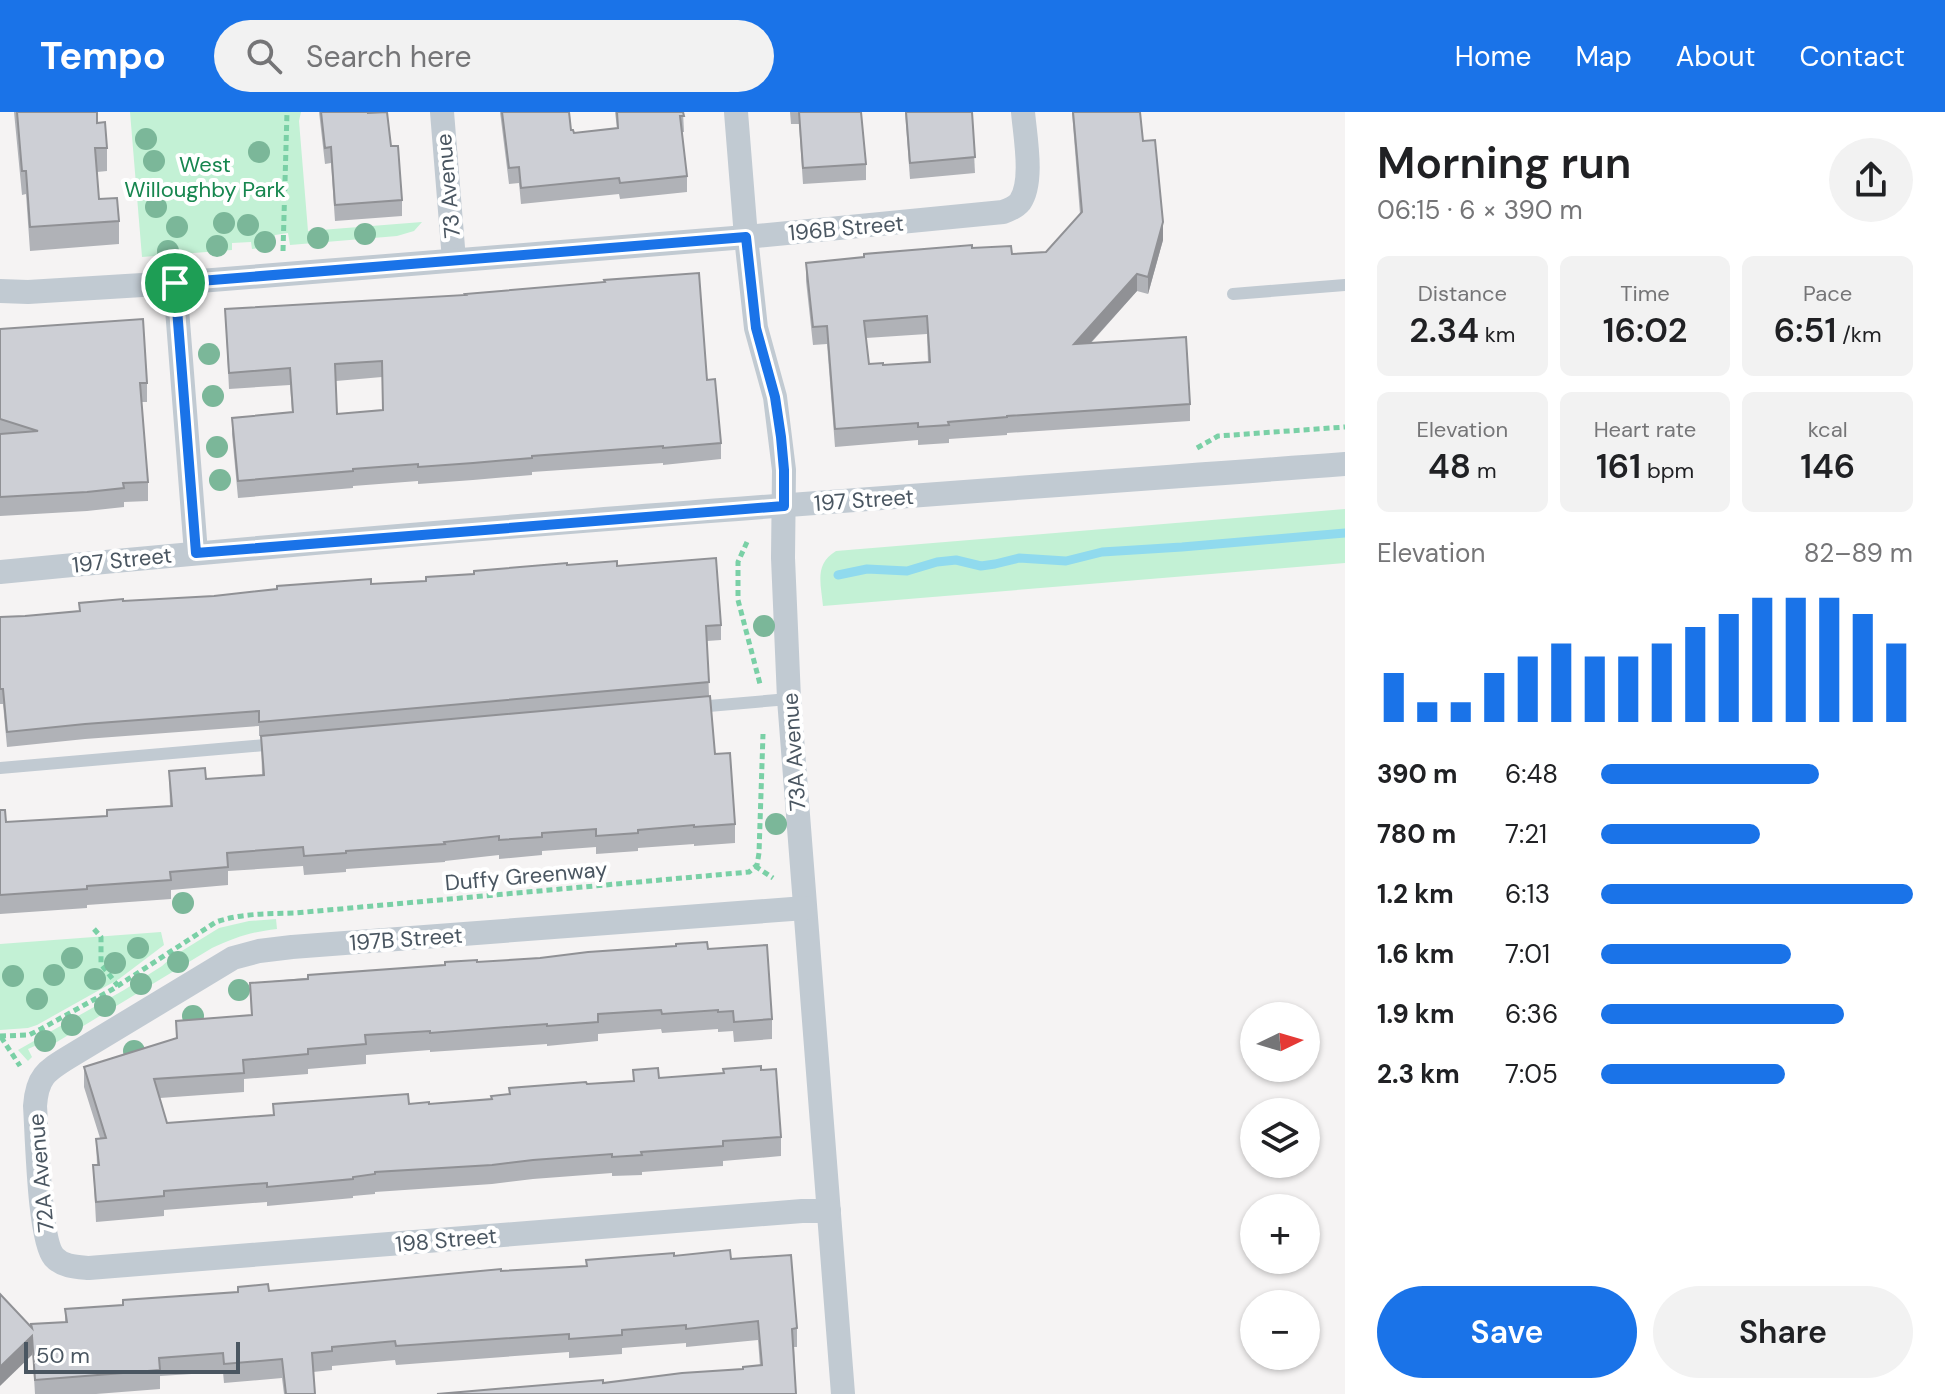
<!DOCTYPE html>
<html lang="en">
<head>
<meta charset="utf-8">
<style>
	:root { --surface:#fff; --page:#f2f2f2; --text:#202124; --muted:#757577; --accent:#1a73e8 }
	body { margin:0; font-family:"DM Sans",sans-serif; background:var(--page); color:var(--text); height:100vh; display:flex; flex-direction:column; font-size:30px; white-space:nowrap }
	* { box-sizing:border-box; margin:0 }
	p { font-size:26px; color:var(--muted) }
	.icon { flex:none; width:44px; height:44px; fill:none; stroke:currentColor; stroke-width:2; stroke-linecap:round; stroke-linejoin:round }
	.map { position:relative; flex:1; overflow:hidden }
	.details { display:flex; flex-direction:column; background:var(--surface); width:600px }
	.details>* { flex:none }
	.needle { width:52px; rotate:85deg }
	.buttons { position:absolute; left:1240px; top:890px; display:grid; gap:16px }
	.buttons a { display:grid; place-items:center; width:80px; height:80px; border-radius:50%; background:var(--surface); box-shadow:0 2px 6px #0004; font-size:40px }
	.scale { position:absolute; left:24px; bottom:20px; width:216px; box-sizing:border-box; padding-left:8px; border:4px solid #4a5661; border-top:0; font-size:22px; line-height:28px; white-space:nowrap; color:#4a5661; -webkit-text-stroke:6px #fff; paint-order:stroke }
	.pin { position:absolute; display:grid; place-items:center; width:68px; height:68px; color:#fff; margin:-34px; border:4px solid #fff; border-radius:50%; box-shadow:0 2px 8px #0007 }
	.round { display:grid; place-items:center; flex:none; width:84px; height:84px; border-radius:42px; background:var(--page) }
	.head { display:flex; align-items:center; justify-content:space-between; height:136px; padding:0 32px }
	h1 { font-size:44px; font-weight:600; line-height:60px }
	.metrics { display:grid; grid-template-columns:repeat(3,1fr); gap:12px; height:136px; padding:8px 32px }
	.metrics div { display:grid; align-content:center; border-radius:12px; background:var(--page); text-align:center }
	.metrics b { font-size:34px; font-weight:600 }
	.metrics small { font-size:22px; font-weight:400 }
	.metrics p { font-size:22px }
	.chart { height:224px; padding:16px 32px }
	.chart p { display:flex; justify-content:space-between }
	.chart svg { width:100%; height:144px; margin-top:8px; stroke:var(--accent); stroke-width:6 }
	.cta { display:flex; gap:16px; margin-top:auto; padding:16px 32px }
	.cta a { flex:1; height:92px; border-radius:48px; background:var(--accent); color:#fff; font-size:32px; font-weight:600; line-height:92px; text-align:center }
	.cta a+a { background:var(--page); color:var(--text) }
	ul { padding:0 32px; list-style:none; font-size:26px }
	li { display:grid; grid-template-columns:128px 96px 1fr; align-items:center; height:60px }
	li i { height:20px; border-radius:10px; background:var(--accent) }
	header { display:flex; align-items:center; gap:48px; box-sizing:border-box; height:112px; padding:0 40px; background:var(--accent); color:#fff }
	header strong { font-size:38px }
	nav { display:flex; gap:44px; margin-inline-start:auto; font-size:28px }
	.search { width:560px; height:72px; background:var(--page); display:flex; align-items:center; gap:20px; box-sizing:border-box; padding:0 28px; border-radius:44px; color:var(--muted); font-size:30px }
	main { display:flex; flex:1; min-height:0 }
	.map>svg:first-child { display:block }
	.green { fill:#c3f1d5 }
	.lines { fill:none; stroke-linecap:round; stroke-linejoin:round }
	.stream { stroke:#90daee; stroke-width:9 }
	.path { stroke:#7ad0a6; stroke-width:5; stroke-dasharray:6 4; stroke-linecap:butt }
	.lane { stroke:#c1cad2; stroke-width:12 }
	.street { stroke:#c1cad2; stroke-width:24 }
	.tree { fill:#7bb799 }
	.wall { fill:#b0b2b7; fill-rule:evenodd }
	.shaded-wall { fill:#909195 }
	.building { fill:#cdcfd5; stroke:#909195; stroke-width:2; fill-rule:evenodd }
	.route-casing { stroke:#fff; stroke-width:16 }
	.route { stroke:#1a73e8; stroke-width:10 }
	.labels { text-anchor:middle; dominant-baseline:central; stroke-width:8; stroke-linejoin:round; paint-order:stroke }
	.park-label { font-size:22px; fill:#17864f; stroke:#fff }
	.street-label { font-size:22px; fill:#4a5661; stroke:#fff }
</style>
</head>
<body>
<header>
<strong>Tempo</strong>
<div class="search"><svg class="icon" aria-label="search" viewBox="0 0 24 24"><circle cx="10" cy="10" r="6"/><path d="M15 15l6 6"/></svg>Search here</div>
<nav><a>Home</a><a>Map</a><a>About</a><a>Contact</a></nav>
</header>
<main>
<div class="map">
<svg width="1345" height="1282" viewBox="0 0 1345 1282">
	<rect width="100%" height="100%" fill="#f5f3f3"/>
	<!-- green -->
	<g class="green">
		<polygon points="130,0 301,0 299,9 308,119 422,110 414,119 397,124 290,133 288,121 275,123 275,134 252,137 251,130 232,131 232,138 142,145"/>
		<path d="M 1345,397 L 1345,451 L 823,494 C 821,472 814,452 836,439 Z"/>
		<path d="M 276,807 L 277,817 C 251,820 236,825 212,836 L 42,939 L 37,933 L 28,937 L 32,945 L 28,949 L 18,938 L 124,878 L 162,854 L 172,845 L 219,816 L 249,809 Z"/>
		<polygon points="161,820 164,833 119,867 37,913 28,916 0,918 0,832"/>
	</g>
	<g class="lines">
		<!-- stream -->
		<polyline class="stream" points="838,463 867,457 907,459 937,450 956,448 981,454 995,452 1019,446 1066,449 1102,440 1182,435 1345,421"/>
		<!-- path -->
		<g class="path">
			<polyline points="283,139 287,0"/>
			<polyline points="1197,336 1218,324 1345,315"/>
			<polyline points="747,430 738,450 738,488 760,572"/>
			<polyline points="755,754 773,766"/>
			<polyline points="94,817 101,825 101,852 118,874"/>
			<path d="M 0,924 L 29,923 L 41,917 L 113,877 L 216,810 C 242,801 268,802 295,801 L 749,760 L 757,753 L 759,741 L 763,622"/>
			<polyline points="1,925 20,954"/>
		</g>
		<!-- lane -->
		<g class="lane">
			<polyline points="1233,182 1345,173"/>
			<polyline points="697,595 789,587"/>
			<polyline points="0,656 276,632"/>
		</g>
		<!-- street -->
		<g class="street">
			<polyline points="442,0 454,148"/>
			<polyline points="736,0 746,125 756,216 775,285 784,358 783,446 789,587 843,1282"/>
			<polyline points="175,171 196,441"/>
			<path d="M 0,179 L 28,180 L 175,171 L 746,125 L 1003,100 C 1009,98 1016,95 1020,90 C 1034,70 1025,24 1023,0"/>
			<path d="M 0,460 C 448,416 896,385 1345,352"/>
			<path d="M 805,796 L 292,835 L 259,839 L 233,846 L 69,945 C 46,959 37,965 35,994 C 37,1022 39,1128 54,1145 C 63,1155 77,1155 89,1156 L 802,1099 L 829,1099"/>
		</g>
	</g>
	<!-- trees -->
	<g class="tree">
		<circle cx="146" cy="27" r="11"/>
		<circle cx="259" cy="40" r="11"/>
		<circle cx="154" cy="49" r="11"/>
		<circle cx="156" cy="95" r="11"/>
		<circle cx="224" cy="111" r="11"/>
		<circle cx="248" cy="113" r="11"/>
		<circle cx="177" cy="115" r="11"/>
		<circle cx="365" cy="122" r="11"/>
		<circle cx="318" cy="126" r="11"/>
		<circle cx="265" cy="130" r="11"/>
		<circle cx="217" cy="134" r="11"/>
		<circle cx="168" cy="139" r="11"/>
		<circle cx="209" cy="242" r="11"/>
		<circle cx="213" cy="284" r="11"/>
		<circle cx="217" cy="335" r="11"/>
		<circle cx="220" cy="368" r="11"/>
		<circle cx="764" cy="514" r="11"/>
		<circle cx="776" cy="712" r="11"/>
		<circle cx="183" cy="791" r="11"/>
		<circle cx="138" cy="836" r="11"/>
		<circle cx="72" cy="846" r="11"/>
		<circle cx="178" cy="850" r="11"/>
		<circle cx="115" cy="851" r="11"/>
		<circle cx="54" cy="863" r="11"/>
		<circle cx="13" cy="864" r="11"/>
		<circle cx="95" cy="867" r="11"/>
		<circle cx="141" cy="872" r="11"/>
		<circle cx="239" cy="878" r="11"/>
		<circle cx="37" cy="887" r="11"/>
		<circle cx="105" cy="894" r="11"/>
		<circle cx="193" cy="904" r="11"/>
		<circle cx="72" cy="913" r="11"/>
		<circle cx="45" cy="929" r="11"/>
		<circle cx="134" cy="939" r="11"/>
	</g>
	<!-- wall -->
	<g class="wall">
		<polygon points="14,0 97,0 97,11 107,36 107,59 97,60 99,87 119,109 119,132 30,139 26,82 22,83"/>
		<polygon points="319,0 368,0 391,34 402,88 402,104 335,109 331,51 325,52"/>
		<polygon points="500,0 569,0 571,18 574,21 617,16 615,0 683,0 684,20 682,20 687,64 687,80 620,87 619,82 521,92 519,71 509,72"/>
		<polygon points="790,0 861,0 866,52 866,68 803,72 799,12 791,12"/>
		<polygon points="905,0 972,0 975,61 910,67"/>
		<path d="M 1072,0 L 1140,0 L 1143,29 L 1163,128 L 1148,182 L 1137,179 L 1091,231 L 1190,292 L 1190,309 L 1007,321 L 1007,323 L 949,327 L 949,331 L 918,333 L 918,328 L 835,335 L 827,232 L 813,233 L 806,169 L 806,151 L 1046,140 L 1080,102 ZM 927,222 L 928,250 L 883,253 L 869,252 L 866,226 Z"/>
		<path d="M 225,197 L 707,268 L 721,331 L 721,347 L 663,353 L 663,351 L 532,360 L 532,363 L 473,368 L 418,372 L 418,369 L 353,374 L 353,376 L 238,386 L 232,322 L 232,306 L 292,300 L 290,273 L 229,277 ZM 382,265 L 383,298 L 337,302 L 336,269 Z"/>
		<polygon points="0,217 147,271 147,290 141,290 148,370 148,389 124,390 124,395 87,399 0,404"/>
		<polygon points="567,453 617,454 721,513 721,528 707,529 709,584 715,642 735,712 735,731 694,734 694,732 638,736 638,739 596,742 596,735 542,739 542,743 499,747 499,743 445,749 445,750 346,757 346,760 304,763 303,754 228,759 228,773 171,778 171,787 87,793 87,796 0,802 0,698 6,710 107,704 170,694 169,659 206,667 262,663 261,624 259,624 259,614 85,627 7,635 3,592 0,592 0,505 25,504 79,499 79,491 214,484 426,469 474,462"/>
		<polygon points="708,837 772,907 772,927 734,930 733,919 718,920 718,917 662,921 661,917 598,922 598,929 547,934 547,932 430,940 430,938 366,943 366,952 308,957 308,962 244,967 244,980 160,986 167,1011 273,1003 273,992 429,992 491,987 587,972 633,969 659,966 781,1025 781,1044 723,1049 723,1054 642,1060 642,1063 612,1064 612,1061 533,1067 492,1072 375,1080 375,1082 353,1084 353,1086 267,1094 267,1090 164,1098 164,1104 96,1110 93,1053 97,1053 96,1027 100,1026 84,975 84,955 176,927 176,909 251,903 250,871 477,850"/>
		<polygon points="674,1144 731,1147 797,1216 797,1235 794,1235 796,1282 603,1271 743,1257 760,1254 758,1228 686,1235 686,1231 622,1236 622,1242 569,1246 569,1240 396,1253 395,1248 332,1254 332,1258 313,1260 315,1282 284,1282 282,1266 224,1271 223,1260 160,1264 160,1277 96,1282 35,1282 31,1215 65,1210 65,1197 123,1193 501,1159 586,1154"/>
	</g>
	<!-- shaded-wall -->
	<g class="shaded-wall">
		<polygon points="1163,110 1163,128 1148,182 1148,165"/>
		<polygon points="1137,162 1137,179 1074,249 1074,232"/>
		<polygon points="32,1224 32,1243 0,1274 0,1255"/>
	</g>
	<!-- building -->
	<g class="building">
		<polygon points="17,0 97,0 97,11 105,10 107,36 95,36 99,87 117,86 119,109 30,115 26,59 22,59"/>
		<polygon points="321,0 368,0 368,1 387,0 391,34 398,34 402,88 335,93 331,35 325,36"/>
		<polygon points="502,0 569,0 571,18 573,18 574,21 618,16 617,0 683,0 684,4 680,4 687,64 620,71 619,66 521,76 519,55 509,56"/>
		<polygon points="799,0 861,0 866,52 803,56"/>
		<polygon points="906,0 972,0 975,45 910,51"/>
		<path d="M 1073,0 L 1140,0 L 1143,29 L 1155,28 L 1163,110 L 1148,165 L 1137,162 L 1074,232 L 1186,225 L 1190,292 L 1007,304 L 1007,305 L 948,310 L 949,313 L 918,315 L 918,311 L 835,317 L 827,214 L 813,215 L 806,151 L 864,145 L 864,142 L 972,133 L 972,136 L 1011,134 L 1012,142 L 1046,140 L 1082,100 ZM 927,204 L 930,250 L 883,253 L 883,251 L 869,252 L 864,209 Z"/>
		<path d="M 699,161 L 707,268 L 715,267 L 721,331 L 663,336 L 663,334 L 532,344 L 532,346 L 473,351 L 418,355 L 418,352 L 353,357 L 353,359 L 238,369 L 232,306 L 293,300 L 290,256 L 229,261 L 225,197 L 466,183 L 465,182 L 605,170 L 604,168 ZM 382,249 L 383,298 L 337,302 L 335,252 Z"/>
		<polygon points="143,207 147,271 140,271 148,370 123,371 124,376 87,380 0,385 0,322 38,319 0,307 0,217"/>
		<polygon points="716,446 721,513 706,514 709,570 259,610 259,599 85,612 7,620 3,577 0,577 0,505 25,504 80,499 79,491 123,487 123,489 214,484 277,477 277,474 371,467 371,472 426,469 426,465 474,462 474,459 567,451 567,453 617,449 617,454"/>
		<polygon points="710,584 715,642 730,641 735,712 694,715 694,713 638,718 638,721 596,724 596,717 542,721 542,725 499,728 499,724 444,730 445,732 346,739 346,741 304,744 303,735 227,741 228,755 170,760 171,768 87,774 87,777 0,783 0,698 5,698 6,710 107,704 107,698 172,694 169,659 205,656 206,667 264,663 261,624"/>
		<polygon points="707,830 708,837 767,833 772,907 734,910 733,899 718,900 718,898 662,902 661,898 598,902 598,910 547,914 547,912 430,921 430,919 365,923 366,932 308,937 308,942 243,948 244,961 154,967 167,1011 274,1003 273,992 408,982 409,992 429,990 429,992 492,987 491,984 510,982 509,976 586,970 587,972 634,969 633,958 658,956 659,966 724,961 723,957 761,954 761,958 776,957 781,1025 723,1029 723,1034 641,1040 642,1043 612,1045 612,1042 533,1048 492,1053 375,1060 375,1062 353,1065 353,1067 267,1075 267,1071 164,1079 164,1084 96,1090 93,1053 99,1053 96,1027 106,1026 84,955 177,926 176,909 252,903 250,871 308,867 308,863 445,853 445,850 477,848 477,850 540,846 588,840 676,834 676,832"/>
		<polygon points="730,1138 731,1147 791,1143 797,1216 792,1217 796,1282 437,1282 603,1268 603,1271 682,1261 743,1257 743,1255 762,1253 758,1209 686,1217 686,1213 622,1218 622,1223 569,1227 569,1222 396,1234 395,1229 332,1235 332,1239 312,1241 315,1282 286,1282 282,1247 224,1252 223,1241 159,1246 160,1258 35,1268 32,1224 0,1255 0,1182 32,1216 31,1212 67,1210 65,1197 123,1193 123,1188 238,1180 238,1175 268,1172 269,1179 501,1157 501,1159 587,1154 586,1148 674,1141 674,1144"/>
	</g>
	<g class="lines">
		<defs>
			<polygon id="route" points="746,125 756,216 775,285 781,325 784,358 784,394 196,441 175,171"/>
		</defs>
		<!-- route casing -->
		<use href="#route" class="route-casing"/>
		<!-- route -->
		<use href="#route" class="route"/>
	</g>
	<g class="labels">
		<!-- park labels -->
		<g class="park-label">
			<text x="205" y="52">West<tspan x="205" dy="25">Willoughby Park</tspan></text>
		</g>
		<!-- street labels -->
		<g class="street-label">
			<text transform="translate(448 74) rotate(-95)">73 Avenue</text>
			<text transform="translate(846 116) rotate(-5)">196B Street</text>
			<text transform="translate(864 388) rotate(-4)">197 Street</text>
			<text transform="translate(122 448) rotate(-6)">197 Street</text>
			<text transform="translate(794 640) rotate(-94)">73A Avenue</text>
			<text transform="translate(526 764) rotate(-5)">Duffy Greenway</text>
			<text transform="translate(406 827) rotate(-4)">197B Street</text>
			<text transform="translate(41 1061) rotate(-95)">72A Avenue</text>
			<text transform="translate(446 1128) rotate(-5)">198 Street</text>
		</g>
	</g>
</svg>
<div class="buttons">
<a><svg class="needle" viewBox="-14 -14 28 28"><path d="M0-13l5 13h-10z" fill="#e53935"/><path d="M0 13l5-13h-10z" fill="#757577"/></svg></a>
<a><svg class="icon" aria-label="layers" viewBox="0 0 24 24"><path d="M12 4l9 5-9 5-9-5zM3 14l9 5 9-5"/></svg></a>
<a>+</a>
<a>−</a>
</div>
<div class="scale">50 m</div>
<div class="pin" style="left:175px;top:171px;background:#1e9e55"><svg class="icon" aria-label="arrive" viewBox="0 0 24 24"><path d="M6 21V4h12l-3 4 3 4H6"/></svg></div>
</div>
<section class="details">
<div class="head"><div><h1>Morning run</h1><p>06:15 · 6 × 390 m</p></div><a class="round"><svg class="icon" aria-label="share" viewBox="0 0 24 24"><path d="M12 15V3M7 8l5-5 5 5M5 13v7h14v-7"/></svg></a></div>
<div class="metrics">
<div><p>Distance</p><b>2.34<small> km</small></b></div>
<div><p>Time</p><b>16:02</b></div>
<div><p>Pace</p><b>6:51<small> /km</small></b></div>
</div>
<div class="metrics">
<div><p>Elevation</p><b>48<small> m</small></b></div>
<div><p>Heart rate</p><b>161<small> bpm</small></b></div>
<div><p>kcal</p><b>146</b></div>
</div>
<div class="chart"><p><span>Elevation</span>82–89 m</p>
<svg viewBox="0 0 160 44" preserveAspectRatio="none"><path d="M5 44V29M15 44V38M25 44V38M35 44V29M45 44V24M55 44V20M65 44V24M75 44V24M85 44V20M95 44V15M105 44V11M115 44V6M125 44V6M135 44V6M145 44V11M155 44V20"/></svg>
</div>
<ul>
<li><b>390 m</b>6:48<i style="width:70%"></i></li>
<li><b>780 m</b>7:21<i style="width:51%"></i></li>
<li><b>1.2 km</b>6:13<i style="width:100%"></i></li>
<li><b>1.6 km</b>7:01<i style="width:61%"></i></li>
<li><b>1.9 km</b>6:36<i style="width:78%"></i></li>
<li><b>2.3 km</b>7:05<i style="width:59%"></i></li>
</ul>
<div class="cta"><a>Save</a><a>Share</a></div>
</section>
</main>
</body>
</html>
